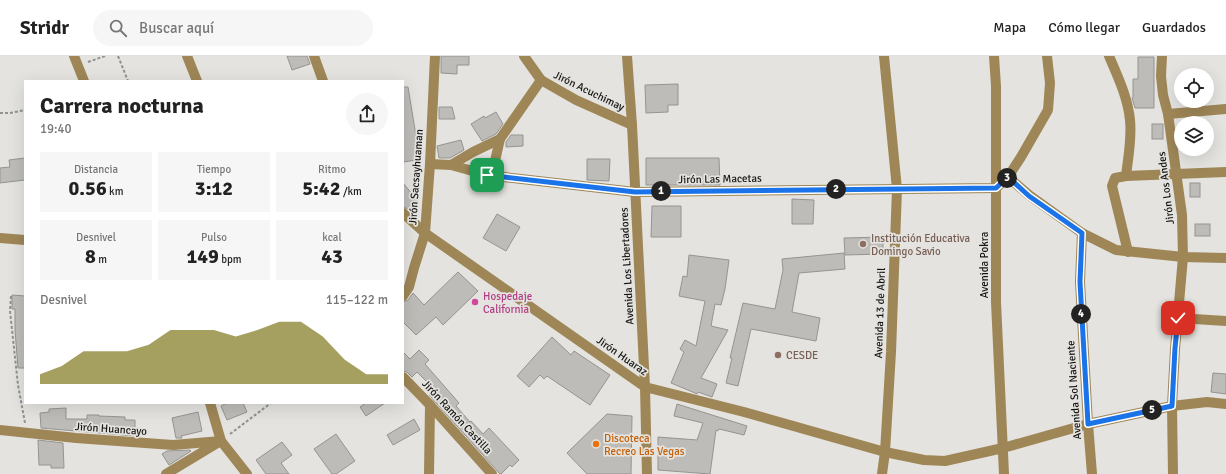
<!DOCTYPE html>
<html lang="es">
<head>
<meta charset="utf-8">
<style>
	:root { --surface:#fff; --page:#f6f6f6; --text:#222; --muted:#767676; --line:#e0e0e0; --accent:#80791e }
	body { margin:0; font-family:Signika,sans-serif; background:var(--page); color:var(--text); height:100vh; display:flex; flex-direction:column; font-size:15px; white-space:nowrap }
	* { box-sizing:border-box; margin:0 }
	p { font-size:13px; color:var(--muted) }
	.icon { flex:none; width:22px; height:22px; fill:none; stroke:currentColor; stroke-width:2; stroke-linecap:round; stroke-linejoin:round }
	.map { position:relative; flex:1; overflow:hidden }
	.sheet { position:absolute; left:24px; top:24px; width:380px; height:324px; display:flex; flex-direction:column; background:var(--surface); border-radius:0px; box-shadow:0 4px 16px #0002 }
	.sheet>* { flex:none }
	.tools { position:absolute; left:1174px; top:12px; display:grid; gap:8px }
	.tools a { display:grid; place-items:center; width:40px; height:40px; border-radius:50%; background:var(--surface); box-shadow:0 4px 16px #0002; font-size:20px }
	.pin { position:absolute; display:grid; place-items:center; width:34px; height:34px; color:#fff; margin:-17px; border-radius:8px; box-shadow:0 2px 6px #0006 }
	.km { position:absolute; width:20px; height:20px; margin:-10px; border-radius:50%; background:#222; color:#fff; font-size:11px; line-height:20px; text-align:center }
	.round { display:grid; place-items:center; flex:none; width:42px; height:42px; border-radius:21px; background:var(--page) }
	.headline { display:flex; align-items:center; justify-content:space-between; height:68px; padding:0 16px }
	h1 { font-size:22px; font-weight:800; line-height:30px }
	.figures { display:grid; grid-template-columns:repeat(3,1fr); gap:6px; height:68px; padding:4px 16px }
	.figures div { display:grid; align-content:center; border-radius:0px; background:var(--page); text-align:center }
	.figures b { font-size:20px; font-weight:800 }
	.figures small { font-size:11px; font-weight:400 }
	.figures p { font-size:11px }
	.chart { height:112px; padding:8px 16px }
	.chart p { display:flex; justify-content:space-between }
	.chart svg { width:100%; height:72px; margin-top:4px; fill:var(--accent); opacity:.7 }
	header { display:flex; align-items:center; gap:24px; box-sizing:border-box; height:56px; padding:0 20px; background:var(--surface); border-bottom:1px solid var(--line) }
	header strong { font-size:19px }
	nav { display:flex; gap:22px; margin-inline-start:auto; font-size:14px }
	.search { width:280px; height:36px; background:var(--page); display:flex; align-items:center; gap:10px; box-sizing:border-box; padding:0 14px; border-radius:22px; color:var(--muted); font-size:15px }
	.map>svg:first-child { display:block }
	.building { fill:#bebcb9; stroke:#959490 }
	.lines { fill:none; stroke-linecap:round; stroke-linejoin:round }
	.path { stroke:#92918e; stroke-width:2; stroke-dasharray:3 2; stroke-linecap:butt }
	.minor { stroke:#9e8657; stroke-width:10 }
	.tertiary { stroke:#9e8657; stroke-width:10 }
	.route-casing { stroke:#fff; stroke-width:8 }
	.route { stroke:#1a73e8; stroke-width:5 }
	.education-dot { fill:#8d6e63; stroke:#e4e3df; stroke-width:1.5 }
	.hotel-dot { fill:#d1479c; stroke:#e4e3df; stroke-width:1.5 }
	.food-dot { fill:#e8710a; stroke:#e4e3df; stroke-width:1.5 }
	.labels { text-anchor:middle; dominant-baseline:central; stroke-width:3.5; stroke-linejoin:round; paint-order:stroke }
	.street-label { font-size:11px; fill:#161514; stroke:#e4e3df }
	.education-label { font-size:11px; fill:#785e54; stroke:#e4e3df; text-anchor:start }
	.hotel-label { font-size:11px; fill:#b23c85; stroke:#e4e3df; text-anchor:start }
	.food-label { font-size:11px; fill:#c56008; stroke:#e4e3df; text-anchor:start }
</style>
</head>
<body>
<header>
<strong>Stridr</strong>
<div class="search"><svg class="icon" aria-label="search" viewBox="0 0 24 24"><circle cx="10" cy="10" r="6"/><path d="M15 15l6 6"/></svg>Buscar aquí</div>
<nav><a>Mapa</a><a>Cómo llegar</a><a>Guardados</a></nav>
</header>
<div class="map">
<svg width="1226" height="418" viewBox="0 0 1226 418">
	<rect width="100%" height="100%" fill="#e4e3df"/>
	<!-- building -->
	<g class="building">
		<polygon points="287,0 307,0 310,8 292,14"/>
		<polygon points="441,0 469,0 469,9 457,9 457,18 441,17"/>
		<polygon points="1138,1 1154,1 1154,52 1135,52 1132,42 1133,42 1133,23 1138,23"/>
		<polygon points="678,28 678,49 668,49 668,56 646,57 645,29"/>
		<polygon points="403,31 408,31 417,86 417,104 403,106"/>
		<polygon points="439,51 452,51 455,63 439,63"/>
		<polygon points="496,56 503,68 496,78 482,85 471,68 484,60 485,62"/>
		<rect x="1152" y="68" width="11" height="15"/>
		<polygon points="511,79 523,79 523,90 506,91 506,86"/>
		<polygon points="461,84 464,94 450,102 439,102 437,90"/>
		<polygon points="25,102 25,124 0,127 0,112 10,111 9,104"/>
		<polygon points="646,102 719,102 720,129 646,129"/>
		<polygon points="587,103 610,103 609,125 587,124"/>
		<polygon points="403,127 418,145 408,153 403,151"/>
		<rect x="1190" y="127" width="10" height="14"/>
		<polygon points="792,143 814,144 813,168 792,168"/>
		<polygon points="652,150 681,150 681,181 651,181"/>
		<polygon points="497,158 520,171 506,195 483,182"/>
		<rect x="1195" y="168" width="15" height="12"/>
		<polygon points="883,181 883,198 845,199 844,182"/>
		<polygon points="844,197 845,213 799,217 792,256 820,262 816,285 751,273 738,330 726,327 732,302 730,302 743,247 775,253 783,214 782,203"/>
		<polygon points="689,199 729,204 725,233 721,249 715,248 711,270 728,274 701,322 717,328 712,341 698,336 697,338 695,337 671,327 684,296 680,293 685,284 696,290 705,245 679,240 683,220 687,221"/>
		<polygon points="458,216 478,235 443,269 436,261 416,279 403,266 403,246 408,244 413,237 424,249"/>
		<polygon points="12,239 25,240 25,312 18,312 15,274 15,253 12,253"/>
		<polygon points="552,281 571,299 574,295 610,319 590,349 547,320 544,323 540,319 529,331 517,320"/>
		<polygon points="419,294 429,304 425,308 459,347 456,350 470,366 471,365 483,378 489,372 519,404 512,411 510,409 501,418 500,418 429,339 435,334 417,316 412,321 407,316 403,315 403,296 410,303"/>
		<polygon points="1213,317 1226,318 1226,338 1211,336"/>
		<polygon points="227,347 243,347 247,356 227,364 221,350"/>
		<polygon points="366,347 385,347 366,360 360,351"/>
		<polygon points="677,348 747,370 744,379 719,373 718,375 716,374 710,418 658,414 658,381 697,384 703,367 674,360"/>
		<polygon points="66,352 66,363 87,363 87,359 99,359 99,360 125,361 125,364 135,364 135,380 41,372 40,357 49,356 49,353"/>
		<polygon points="198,356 202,375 181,380 182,382 176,382 172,362"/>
		<polygon points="607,358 632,360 631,418 587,418 567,397"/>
		<polygon points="414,363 420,374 393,389 387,379"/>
		<polygon points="336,378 355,405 336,418 332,418 314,393"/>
		<polygon points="38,384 63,387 64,412 51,412 51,409 39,409"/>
		<polygon points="282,386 292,399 281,407 289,418 266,418 256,404"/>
		<polygon points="190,394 191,395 169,409 162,398 167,395"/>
	</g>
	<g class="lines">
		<!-- path -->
		<g class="path">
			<polyline points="118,0 128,25"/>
			<polyline points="88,6 105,0"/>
			<polyline points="0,57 10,57 25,54"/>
			<polyline points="11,240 10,255 18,329 25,367"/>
			<polyline points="230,378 271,347"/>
		</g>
		<!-- minor -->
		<g class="minor">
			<polyline points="74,0 84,25"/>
			<polyline points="187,0 197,25"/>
			<polyline points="314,0 323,25"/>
			<polyline points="524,0 541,24 576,44 632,69"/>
			<polyline points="994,0 996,30 996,246 1004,418"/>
			<path d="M 1109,0 C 1118,21 1128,42 1130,64 C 1132,83 1128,102 1126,120 L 1115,122 L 1112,130 L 1128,196"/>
			<polyline points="1162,0 1161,20 1163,39 1168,58 1182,159 1183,201 1175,293 1172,350 1173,418"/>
			<polyline points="1168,58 1226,53"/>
			<polyline points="430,108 451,109 487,119 635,136 996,132 1008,121 1021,101 1048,54 1050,27 1047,0"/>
			<polyline points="451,109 473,96 500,83"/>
			<polyline points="487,119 495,105 500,83 541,24"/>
			<polyline points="1126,120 1226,116"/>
			<polyline points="1008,121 1029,139 1082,177 1116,194 1183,201 1226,202"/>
			<polyline points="403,157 425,177 645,331 744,356 885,396 924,404 945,405 1003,392 1088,368 1172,350 1207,346 1226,348"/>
			<polyline points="1082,177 1080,226 1088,368 1092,418"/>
			<polyline points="0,182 25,184"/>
			<polyline points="403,240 409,231 414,212 425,177 430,108 435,0"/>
			<polyline points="1178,262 1226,265"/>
			<polyline points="403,321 430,349 492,418"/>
			<polyline points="210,347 221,385 247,418"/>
			<polyline points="0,374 76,382 173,389 221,385"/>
			<polyline points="166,418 219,386"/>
			<polyline points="429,418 430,349"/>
			<polyline points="882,418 885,396 891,296 897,133 884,0"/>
		</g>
		<!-- tertiary -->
		<polyline class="tertiary" points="627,0 632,69 645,331 647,418"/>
	</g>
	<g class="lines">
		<defs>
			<polyline id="route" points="487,119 635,136 996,132 1008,121 1029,140 1082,177 1080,226 1088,368 1172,350 1175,292 1178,262"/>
		</defs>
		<!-- route casing -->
		<use href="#route" class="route-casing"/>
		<!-- route -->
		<use href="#route" class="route"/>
	</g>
	<!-- markers -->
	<g class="education-dot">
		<circle cx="863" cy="188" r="4"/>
		<circle cx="778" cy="299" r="4"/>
	</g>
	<circle class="hotel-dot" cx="475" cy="246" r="4"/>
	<circle class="food-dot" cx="596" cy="388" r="4"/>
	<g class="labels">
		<!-- street labels -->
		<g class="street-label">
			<text transform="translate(589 35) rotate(26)">Jirón Acuchimay</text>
			<text transform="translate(416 121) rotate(-86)">Jirón Sacsayhuaman</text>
			<text transform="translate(720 123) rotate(-1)">Jirón Las Macetas</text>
			<text transform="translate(1166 132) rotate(-97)">Jirón Los Andes</text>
			<text transform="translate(984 209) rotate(-90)">Avenida Pokra</text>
			<text transform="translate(627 210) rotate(-93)">Avenida Los Libertadores</text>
			<text transform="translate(880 257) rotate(-88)">Avenida 13 de Abril</text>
			<text transform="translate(622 300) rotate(35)">Jirón Huaraz</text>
			<text transform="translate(1074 334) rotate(-94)">Avenida Sol Naciente</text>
			<text transform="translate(457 361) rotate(47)">Jirón Ramón Castilla</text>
			<text transform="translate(111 373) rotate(4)">Jirón Huancayo</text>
		</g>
		<!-- education labels -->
		<g class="education-label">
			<text x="871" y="182">Institución Educativa<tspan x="871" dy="13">Domingo Savio</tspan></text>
			<text x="786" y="299">CESDE</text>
		</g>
		<!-- hotel labels -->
		<g class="hotel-label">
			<text x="483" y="240">Hospedaje<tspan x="483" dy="13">California</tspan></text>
		</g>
		<!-- food labels -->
		<g class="food-label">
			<text x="604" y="382">Discoteca<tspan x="604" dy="13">Recreo Las Vegas</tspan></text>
		</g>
	</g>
</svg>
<div class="tools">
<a><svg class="icon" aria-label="locate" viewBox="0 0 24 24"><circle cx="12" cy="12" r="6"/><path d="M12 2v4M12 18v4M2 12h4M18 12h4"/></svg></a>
<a><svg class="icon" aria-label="layers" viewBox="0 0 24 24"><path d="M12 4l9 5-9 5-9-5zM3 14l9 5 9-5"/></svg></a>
</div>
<div class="pin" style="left:487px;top:119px;background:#1e9e55"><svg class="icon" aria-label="arrive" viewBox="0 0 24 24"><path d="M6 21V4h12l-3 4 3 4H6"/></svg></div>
<div class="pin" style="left:1178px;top:262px;background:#d93025"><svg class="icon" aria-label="check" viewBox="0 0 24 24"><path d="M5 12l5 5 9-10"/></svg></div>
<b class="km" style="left:661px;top:135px">1</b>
<b class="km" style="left:836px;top:133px">2</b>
<b class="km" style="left:1007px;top:122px">3</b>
<b class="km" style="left:1081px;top:258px">4</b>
<b class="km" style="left:1152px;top:354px">5</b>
<section class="sheet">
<div class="headline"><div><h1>Carrera nocturna</h1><p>19:40</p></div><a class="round"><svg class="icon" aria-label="share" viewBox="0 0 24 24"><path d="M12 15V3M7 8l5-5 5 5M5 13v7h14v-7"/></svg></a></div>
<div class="figures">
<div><p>Distancia</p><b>0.56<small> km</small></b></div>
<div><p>Tiempo</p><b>3:12</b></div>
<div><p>Ritmo</p><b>5:42<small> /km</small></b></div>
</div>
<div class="figures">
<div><p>Desnivel</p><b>8<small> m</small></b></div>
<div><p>Pulso</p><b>149<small> bpm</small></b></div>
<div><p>kcal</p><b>43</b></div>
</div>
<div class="chart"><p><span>Desnivel</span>115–122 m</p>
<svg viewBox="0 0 160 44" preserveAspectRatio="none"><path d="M0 44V38L10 33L20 24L30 24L40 24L50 20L60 11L70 11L80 11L90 15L100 11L110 6L120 6L130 15L140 29L150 38L160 38V44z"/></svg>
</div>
</section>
</div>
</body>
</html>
